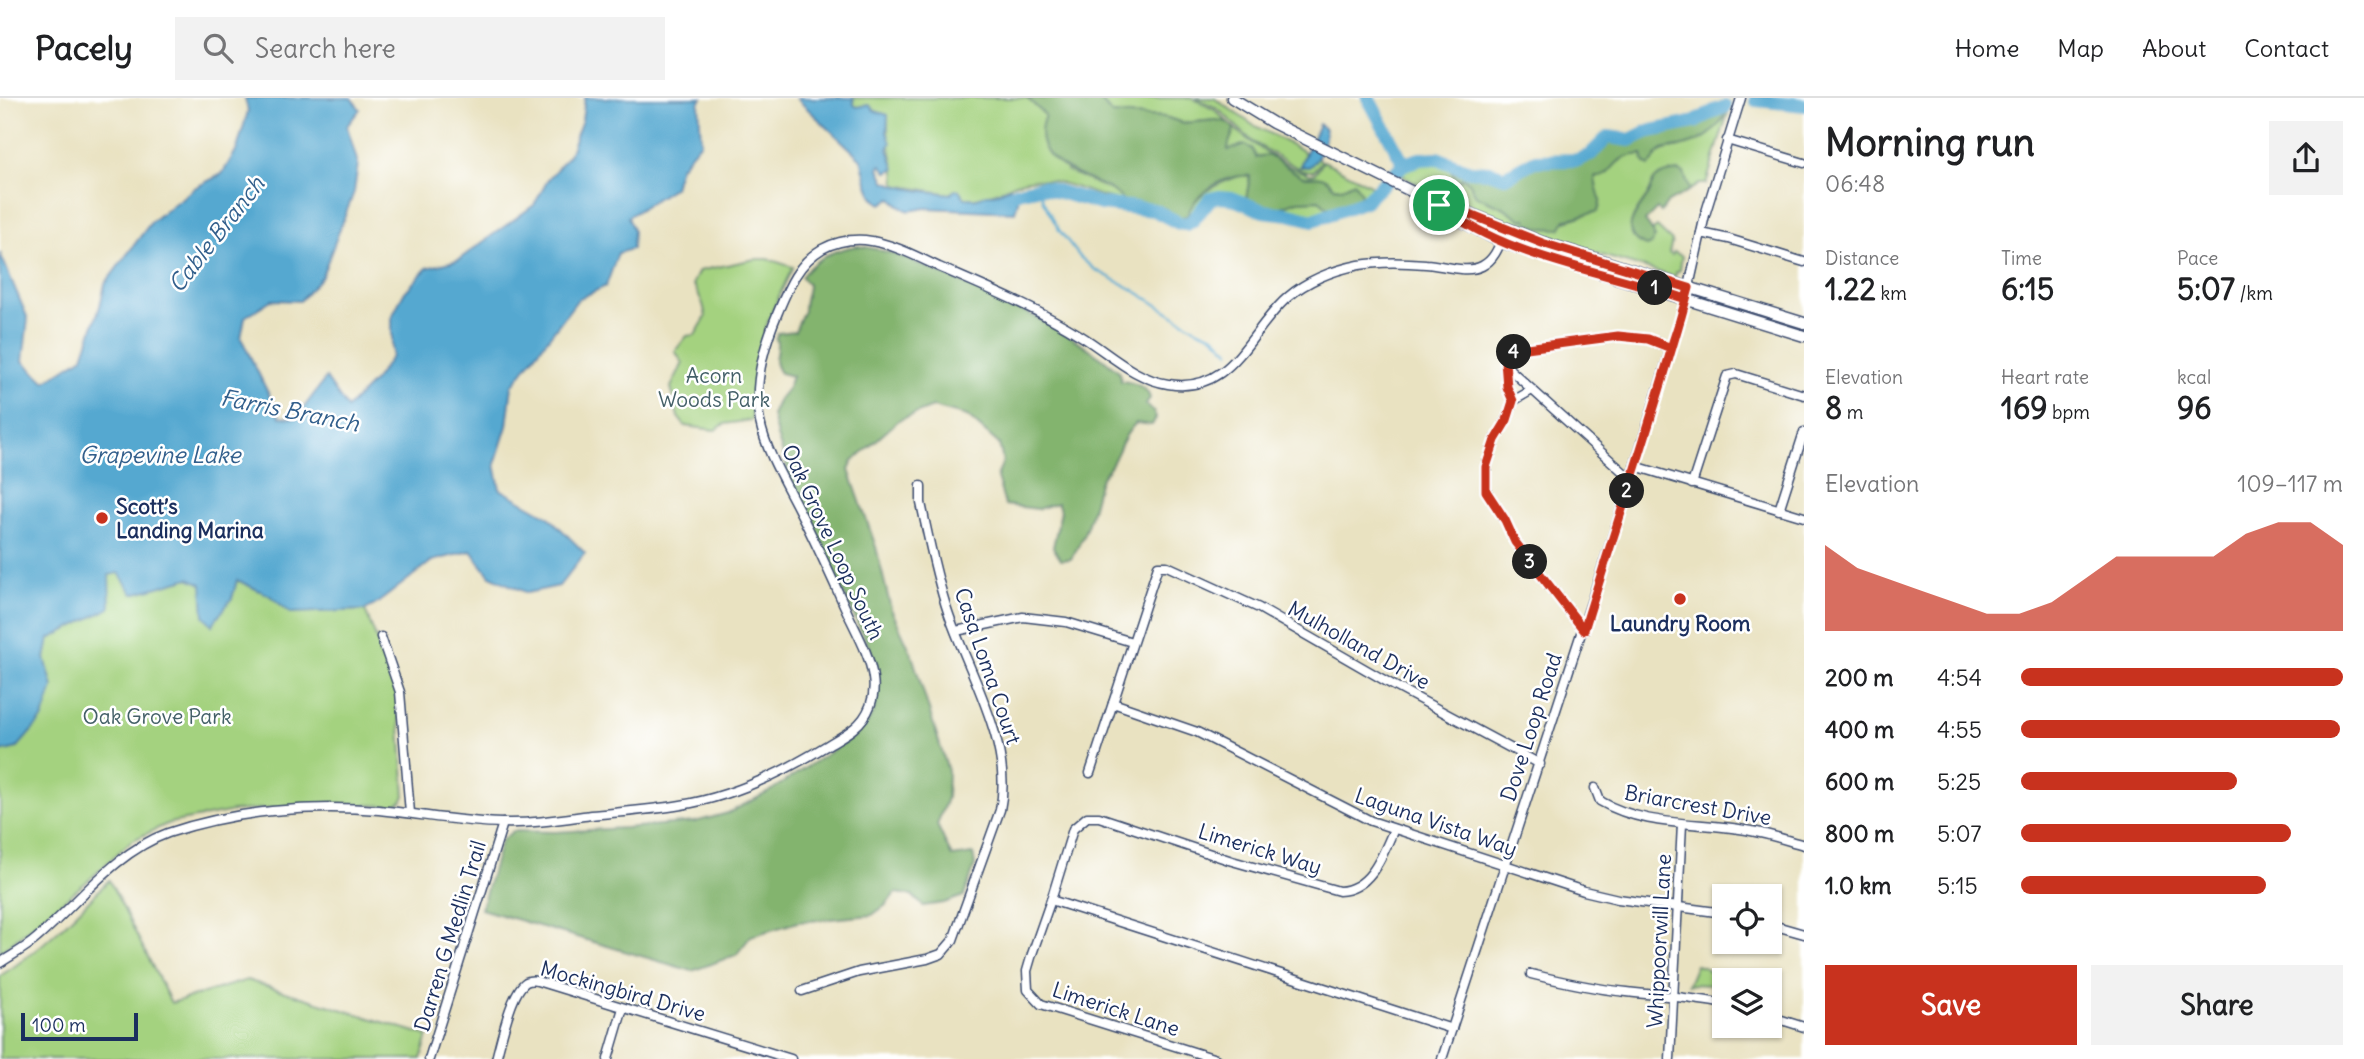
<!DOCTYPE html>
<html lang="en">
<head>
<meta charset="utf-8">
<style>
	:root { --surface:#fff; --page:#f2f2f2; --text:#202124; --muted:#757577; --line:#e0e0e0; --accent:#c8321e }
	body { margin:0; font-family:Delius,sans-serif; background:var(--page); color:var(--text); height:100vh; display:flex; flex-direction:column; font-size:26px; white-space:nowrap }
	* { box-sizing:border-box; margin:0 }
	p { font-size:23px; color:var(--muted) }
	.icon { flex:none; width:38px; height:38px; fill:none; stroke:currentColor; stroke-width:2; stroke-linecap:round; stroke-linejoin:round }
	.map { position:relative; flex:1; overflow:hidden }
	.panel { display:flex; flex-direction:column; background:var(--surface); width:560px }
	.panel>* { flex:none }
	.tools { position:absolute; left:1712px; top:786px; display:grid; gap:14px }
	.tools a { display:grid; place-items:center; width:70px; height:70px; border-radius:0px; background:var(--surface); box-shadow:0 2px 5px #0004; font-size:35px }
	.scale { position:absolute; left:21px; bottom:18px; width:117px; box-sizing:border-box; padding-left:7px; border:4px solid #1b2f5e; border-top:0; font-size:19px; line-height:24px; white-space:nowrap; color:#1b2f5e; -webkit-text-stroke:5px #fff; paint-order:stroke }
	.pin { position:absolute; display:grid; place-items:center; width:60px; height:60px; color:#fff; margin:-30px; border:4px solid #fff; border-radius:50%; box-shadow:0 2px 7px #0007 }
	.km { position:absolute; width:35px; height:35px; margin:-18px; border-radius:50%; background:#222; color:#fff; font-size:19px; line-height:35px; text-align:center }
	.round { display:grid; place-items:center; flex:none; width:74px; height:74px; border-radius:0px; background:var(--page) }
	.summary { display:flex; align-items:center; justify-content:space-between; height:119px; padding:0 21px }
	h1 { font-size:38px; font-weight:800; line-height:52px }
	.stats { display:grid; grid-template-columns:repeat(3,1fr); gap:10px; height:119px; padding:7px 21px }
	.stats div { display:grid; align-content:center }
	.stats b { font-size:30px; font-weight:800 }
	.stats small { font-size:19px; font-weight:400 }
	.stats p { font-size:19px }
	.chart { height:196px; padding:14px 21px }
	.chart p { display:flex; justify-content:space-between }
	.chart svg { width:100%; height:126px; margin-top:7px; fill:var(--accent); opacity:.7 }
	.action { display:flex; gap:14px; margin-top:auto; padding:14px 21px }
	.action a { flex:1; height:80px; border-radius:0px; background:var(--accent); color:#fff; font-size:28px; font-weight:800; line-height:80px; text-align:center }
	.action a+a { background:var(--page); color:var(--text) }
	ul { padding:0 21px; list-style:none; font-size:23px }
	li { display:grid; grid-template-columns:112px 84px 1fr; align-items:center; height:52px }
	li i { height:18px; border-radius:9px; background:var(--accent) }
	header { display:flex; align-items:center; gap:42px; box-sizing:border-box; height:98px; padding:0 35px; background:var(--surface); border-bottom:2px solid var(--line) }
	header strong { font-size:33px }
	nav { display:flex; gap:38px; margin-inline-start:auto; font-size:24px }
	.search { width:490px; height:63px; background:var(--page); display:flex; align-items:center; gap:18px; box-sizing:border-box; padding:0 24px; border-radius:0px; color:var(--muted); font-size:26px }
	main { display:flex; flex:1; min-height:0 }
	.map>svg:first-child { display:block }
	.green { fill:#a4d27f; stroke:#60806e; stroke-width:2 }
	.forest { fill:#83b46e; stroke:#4f7266; stroke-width:2 }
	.water { fill:#55a8d0; stroke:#386c97; stroke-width:2 }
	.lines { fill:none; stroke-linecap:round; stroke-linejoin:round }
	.stream { stroke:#55a8d0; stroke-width:2.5 }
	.river { stroke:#55a8d0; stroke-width:14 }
	.minor-casing { stroke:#3a4a6d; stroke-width:11 }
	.major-casing { stroke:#3a4a6d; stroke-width:13 }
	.minor { stroke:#fff; stroke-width:8 }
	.major { stroke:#fff; stroke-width:10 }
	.route-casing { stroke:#fff; stroke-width:14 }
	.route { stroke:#c8321e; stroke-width:9 }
	.poi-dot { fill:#c8321e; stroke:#fff; stroke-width:2.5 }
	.labels { text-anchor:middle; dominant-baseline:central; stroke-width:5; stroke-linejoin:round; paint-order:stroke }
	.park-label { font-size:21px; fill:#446068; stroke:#fff }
	.poi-label { font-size:21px; font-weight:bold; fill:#1b2f5e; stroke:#fff; text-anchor:start }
	.street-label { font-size:21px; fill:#1b2f5e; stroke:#fff }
	.water-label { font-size:23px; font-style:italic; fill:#325f8c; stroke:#fff }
</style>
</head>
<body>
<header>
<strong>Pacely</strong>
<div class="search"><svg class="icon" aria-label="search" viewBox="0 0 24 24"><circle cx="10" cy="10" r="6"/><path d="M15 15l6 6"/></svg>Search here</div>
<nav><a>Home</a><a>Map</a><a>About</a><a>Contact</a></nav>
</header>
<main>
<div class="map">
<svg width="1804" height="961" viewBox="0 0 1804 961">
	<rect width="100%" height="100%" fill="#fff"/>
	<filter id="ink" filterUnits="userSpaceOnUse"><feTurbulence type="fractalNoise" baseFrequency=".0143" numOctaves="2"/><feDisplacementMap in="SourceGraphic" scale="14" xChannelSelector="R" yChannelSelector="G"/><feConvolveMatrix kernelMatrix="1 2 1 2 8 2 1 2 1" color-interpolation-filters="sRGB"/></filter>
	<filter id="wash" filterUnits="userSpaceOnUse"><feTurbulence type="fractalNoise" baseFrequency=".00686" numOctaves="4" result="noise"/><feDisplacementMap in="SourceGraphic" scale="28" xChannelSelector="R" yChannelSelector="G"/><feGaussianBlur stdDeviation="1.57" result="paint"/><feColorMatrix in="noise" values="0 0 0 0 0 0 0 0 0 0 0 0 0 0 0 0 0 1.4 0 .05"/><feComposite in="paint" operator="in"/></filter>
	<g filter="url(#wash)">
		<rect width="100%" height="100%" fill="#e9e2c1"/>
		<!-- green -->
		<g class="green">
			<path d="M 853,0 L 1027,0 L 1045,17 L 1067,73 L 1115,94 L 1124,103 C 1097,100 1071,84 1044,82 C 1036,81 1024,82 1016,85 C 1005,89 998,96 986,96 C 979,101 974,100 965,100 L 959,92 L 951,96 L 896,87 C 895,81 896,75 894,69 C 890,50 887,37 888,17 L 875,13 L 869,7 L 857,9 L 854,7 Z"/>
			<polygon points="1095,0 1192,0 1215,12 1227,24 1216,22 1183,25 1165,19 1112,16 1100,2"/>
			<polygon points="1196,0 1214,0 1253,27 1305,54 1300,69 1309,69 1317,60 1322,63 1313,73 1303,73 1253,44 1217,10"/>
			<path d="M 1730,8 L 1706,86 L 1699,86 L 1690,92 L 1684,75 L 1654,84 C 1649,103 1627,115 1631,137 L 1640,146 L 1654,140 L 1653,132 L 1657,129 L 1672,143 L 1669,155 L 1672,157 L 1674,154 L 1682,158 L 1680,172 L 1676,174 L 1675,179 L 1527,135 L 1448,100 L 1455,85 L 1453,84 L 1445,86 L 1437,95 L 1396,75 C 1415,55 1430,58 1453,67 L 1451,72 L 1457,83 L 1463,80 L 1470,86 L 1476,98 L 1503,109 L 1522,122 L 1527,121 L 1528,125 L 1540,130 C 1552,126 1564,124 1575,120 C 1583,118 1588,114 1597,114 L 1601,101 L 1595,92 L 1594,79 C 1607,72 1629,52 1643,57 C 1647,58 1650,62 1653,64 L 1655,58 L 1664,52 L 1680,49 L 1723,22 L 1727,9 Z"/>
			<path d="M 1234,30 C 1247,42 1297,78 1314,76 L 1324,63 L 1378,91 L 1360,103 L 1361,94 L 1334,89 L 1311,78 L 1303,80 L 1281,67 L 1277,61 L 1256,60 L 1227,53 C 1228,42 1233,38 1234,30 Z"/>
			<path d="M 1242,77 L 1250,77 L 1246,102 L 1228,95 L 1211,95 L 1186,121 L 1177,120 L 1187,117 C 1197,92 1218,86 1242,77 Z"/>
			<polygon points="1319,102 1331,112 1312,119 1292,112 1268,110 1279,110 1297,103"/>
			<path d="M 755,161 L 768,161 L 793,169 C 765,225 751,258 752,322 L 725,326 L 715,332 L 685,328 L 678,319 L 671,289 L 683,265 L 675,253 L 687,238 L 695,237 L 706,219 L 703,206 L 693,185 L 699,173 Z"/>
			<polygon points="119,474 133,496 189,480 203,486 204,517 232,500 237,482 269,497 291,515 365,512 391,578 398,601 405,698 402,703 393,708 334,706 234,713 169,725 131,743 90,781 0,854 0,654 17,650 53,589 45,560 49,541 110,510 108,477"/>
			<path d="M 109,782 L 171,905 L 247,882 L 428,938 L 421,961 L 0,961 L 0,878 C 41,852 75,817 109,782 Z"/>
			<polygon points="1696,867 1704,869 1716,881 1713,887 1688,886"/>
		</g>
		<!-- forest -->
		<g class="forest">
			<path d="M 1027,0 L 1095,0 L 1100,2 L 1112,16 L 1165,19 L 1183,25 L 1216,22 L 1227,24 L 1234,30 C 1233,38 1228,43 1228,52 L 1245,46 L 1253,52 L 1256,59 L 1267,57 C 1279,62 1288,71 1300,77 C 1312,84 1320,70 1334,89 L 1342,90 L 1354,84 L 1361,94 L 1360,103 L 1341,107 L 1331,112 L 1319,102 L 1297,103 L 1279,110 L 1268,110 L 1261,109 L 1246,102 L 1250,78 C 1225,75 1195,95 1187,118 L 1177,120 C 1157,99 1144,113 1125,104 C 1121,101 1118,96 1113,93 C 1084,76 1025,66 1045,17 Z"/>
			<path d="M 1727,9 C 1720,33 1704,44 1679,49 C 1674,50 1669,50 1663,52 C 1655,56 1655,63 1649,68 L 1644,64 L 1642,56 C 1636,57 1629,57 1624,60 C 1611,66 1610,81 1595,79 C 1595,91 1605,103 1597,114 C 1586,114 1577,121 1566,121 L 1560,131 L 1540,130 L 1528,125 L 1526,121 L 1522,122 L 1503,109 L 1476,98 L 1470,86 L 1463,80 L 1457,83 L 1451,72 L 1453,67 L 1469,73 L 1489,74 L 1505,79 L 1534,63 L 1578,62 L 1591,56 L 1608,39 L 1630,42 L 1646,34 L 1695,24 L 1714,13 Z"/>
			<path d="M 1678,73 L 1684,75 L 1690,92 L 1668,104 L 1661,114 L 1657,111 L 1645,123 C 1651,131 1656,135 1652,146 L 1646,148 C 1617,136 1635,116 1647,99 C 1651,94 1651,89 1653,84 C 1658,76 1669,74 1678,73 Z"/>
			<path d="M 857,148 C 890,151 919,166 949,179 C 1009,205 1068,231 1119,273 L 1121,283 C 1133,284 1146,287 1150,300 L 1146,307 L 1153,313 L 1156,320 L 1152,327 L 1136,325 C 1123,337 1120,352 1111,367 C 1107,373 1101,379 1099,385 C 1091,416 1088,433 1071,461 L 1061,462 L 1053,449 L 1061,413 L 1057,405 L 1038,411 L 1005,407 L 997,379 L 1003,363 L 999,346 L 967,318 L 933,309 L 899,322 L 852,364 L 849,372 L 876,449 L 891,511 L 911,554 L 948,673 L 947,700 L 937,727 L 952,759 L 973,756 L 975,767 L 964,798 L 944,805 L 923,808 L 912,797 L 895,795 L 886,807 L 872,817 L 798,824 L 751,838 L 736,857 L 692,873 L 481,811 L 501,743 L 513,733 L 555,734 L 625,730 L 695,724 L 728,715 L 767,695 L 854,638 L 869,622 L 874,612 L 879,587 L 872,556 L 793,387 L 777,338 L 772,317 L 779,301 L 788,290 L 792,278 L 780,275 C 771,261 777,261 777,247 C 777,235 773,246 778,235 L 795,233 C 799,226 799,220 804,213 C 803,203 808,196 808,186 L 801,179 C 817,159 833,152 857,148 Z"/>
		</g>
		<!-- water -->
		<g class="water">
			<polygon points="245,0 351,0 360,11 347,28 358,66 354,94 322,178 300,203 271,202 245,219 241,240 280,319 296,320 326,280 347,310 375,282 392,258 392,219 403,196 427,170 458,162 534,107 549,80 569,57 582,22 585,0 702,0 699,5 701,44 680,69 674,89 628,119 633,132 632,151 618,155 606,188 578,201 512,288 507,328 495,366 500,391 548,418 585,455 559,488 527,495 490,478 471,453 432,463 375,507 365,512 291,515 269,497 237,482 232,500 212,527 204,517 202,486 189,480 133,496 119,475 109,477 110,510 49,541 45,560 53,589 43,620 17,650 0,654 0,155 28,221 23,263 45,284 83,259 100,208 105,186 152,123 196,89 222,76 237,51 248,13"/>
			<path d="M 796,0 L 853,0 L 854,7 L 857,9 L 869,7 L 875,13 L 888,17 L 887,34 L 891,45 L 888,51 L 895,71 L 887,74 L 881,67 L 879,70 L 885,83 C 903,92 932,94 951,96 L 955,92 L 959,92 L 965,100 C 974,101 979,101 986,96 L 994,96 L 1010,89 L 1019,99 L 1015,114 L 925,110 C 905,115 906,113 891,100 L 882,106 C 868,101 865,74 861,61 Z"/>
			<path d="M 1319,26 L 1325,31 C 1327,44 1319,61 1309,69 L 1300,68 Z"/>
		</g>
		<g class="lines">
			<!-- stream -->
			<polyline class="stream" points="1039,89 1043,103 1059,132 1080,159 1094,171 1132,191 1196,231 1214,238 1230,254"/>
			<!-- river -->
			<g class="river">
				<polyline points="1756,2 1804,7"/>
				<polyline points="1404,66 1420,61 1437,60 1469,73 1489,74 1505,79 1534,63 1578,62 1591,56 1608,39 1630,42 1646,34 1695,24 1714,13 1725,9"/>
				<polyline points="999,104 1018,94 1042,89 1101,106 1154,112 1179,125 1187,126 1193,122 1210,101 1219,99 1231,100 1263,113 1289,116 1313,122 1365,103 1404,66 1368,0"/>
			</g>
		</g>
	</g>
	<g filter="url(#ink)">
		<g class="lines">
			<defs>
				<g id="minor">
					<polyline points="1727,42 1804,65"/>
					<polyline points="1701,135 1729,141 1804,164"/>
					<polyline points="1506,268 1631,381"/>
					<polyline points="1513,303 1532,292"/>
					<polyline points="1635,368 1804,419"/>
					<polyline points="1692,386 1727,278 1736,276 1804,297"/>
					<polyline points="1779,412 1804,334"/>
					<polyline points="1584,532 1515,444 1505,422 1486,393 1486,369 1495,342 1507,322 1513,303 1507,289 1505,263 1507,259 1519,251 1618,238 1648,241 1671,250"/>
					<polyline points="956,533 1023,519 1066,524 1132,544"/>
					<polyline points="381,539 400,594 410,715"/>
					<polyline points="1113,605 1197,634 1371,723 1584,793 1618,801 1724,815"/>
					<polyline points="1090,675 1158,468 1167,468 1259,510 1391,586 1540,666"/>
					<path d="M 1595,690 L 1600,703 C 1646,730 1701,723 1751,733 C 1769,736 1786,742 1804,747"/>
					<polyline points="1051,802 1452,931"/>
					<polyline points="1769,826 1804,836"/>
					<path d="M 0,865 C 12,857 26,850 37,840 C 78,805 115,754 168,735 C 234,713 309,706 379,712 C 420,716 461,724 502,725 C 532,726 562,721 591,717 C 621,714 651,712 681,707 C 731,699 782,675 826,648 C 835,642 846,637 854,630 C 869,618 876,599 873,580 C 870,558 858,537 849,518 C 833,483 818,449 801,416 C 786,386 767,356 760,324 C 753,288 764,247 778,214 C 788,190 798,165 822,151 C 835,144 851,141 865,142 C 891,145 916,158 939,169 C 987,190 1036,210 1081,238 C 1109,255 1134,281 1168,286 C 1233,297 1249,232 1288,199 C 1308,182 1334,172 1359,167 C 1382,163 1404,164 1426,166 C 1443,167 1466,176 1482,168 C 1496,161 1500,145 1506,131"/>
					<path d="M 1531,876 C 1563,884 1595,891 1627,894 C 1660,898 1691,899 1724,906"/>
					<path d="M 802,893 L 859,874 L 927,861 L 941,856 L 953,842 L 1000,712 C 1014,647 969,576 948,514 C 936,479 929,442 921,405 L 921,388"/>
					<polyline points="1769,918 1804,929"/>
					<polyline points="429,961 503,725"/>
					<path d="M 496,961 C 501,943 511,894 526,884 C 530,882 533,882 537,883 L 791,961"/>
					<polyline points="608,961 623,910"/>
					<path d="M 1216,961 L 1041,906 L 1028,892 L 1027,873 L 1032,856 L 1053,796 L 1073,731 L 1087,719 L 1099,719 L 1232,763 L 1339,793 C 1371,792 1383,756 1394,731"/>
					<polyline points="1442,961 1618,422 1686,202 1705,117 1741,0"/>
					<polyline points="1670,961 1682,726"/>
				</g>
				<g id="major">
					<polyline points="1232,0 1273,25 1439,107 1454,119 1501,144 1804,238"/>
					<polyline points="1443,108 1456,110 1542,144 1804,225"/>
				</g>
			</defs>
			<!-- minor casing -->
			<use href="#minor" class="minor-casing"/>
			<!-- major casing -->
			<use href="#major" class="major-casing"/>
			<!-- minor -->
			<use href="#minor" class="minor"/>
			<!-- major -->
			<use href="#major" class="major"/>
		</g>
	</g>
	<g class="lines" filter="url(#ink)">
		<defs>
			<path id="route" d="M 1439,107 C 1509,162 1604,172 1686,201 C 1655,312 1618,422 1584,532 L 1515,444 L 1505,422 L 1486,393 L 1486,369 L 1495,342 L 1507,322 L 1513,303 L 1507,289 L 1505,263 L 1507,259 L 1519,251 L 1618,238 L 1648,241 L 1671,250 C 1678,230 1684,210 1689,190 L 1542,145 L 1455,110 L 1439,107"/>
		</defs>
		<!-- route casing -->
		<use href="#route" class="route-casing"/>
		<!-- route -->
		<use href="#route" class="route"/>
	</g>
	<!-- markers -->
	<g class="poi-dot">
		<circle cx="102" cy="420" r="7"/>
		<circle cx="1680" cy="501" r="7"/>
	</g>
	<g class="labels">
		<!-- park labels -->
		<g class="park-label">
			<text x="714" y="277">Acorn<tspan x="714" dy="24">Woods Park</tspan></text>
			<text x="157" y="618">Oak Grove Park</text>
		</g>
		<!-- poi labels -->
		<g class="poi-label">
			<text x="116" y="408">Scott’s<tspan x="116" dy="24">Landing Marina</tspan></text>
			<text x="1680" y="525" text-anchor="middle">Laundry Room</text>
		</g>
		<!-- street labels -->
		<g class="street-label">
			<text transform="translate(833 444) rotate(65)">Oak Grove Loop South</text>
			<text transform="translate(1359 547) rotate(29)">Mulholland Drive</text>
			<text transform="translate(988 568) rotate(71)">Casa Loma Court</text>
			<text transform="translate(1531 629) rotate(-72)">Dove Loop Road</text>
			<text transform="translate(1698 707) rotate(10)">Briarcrest Drive</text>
			<text transform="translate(1436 724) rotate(19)">Laguna Vista Way</text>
			<text transform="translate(1260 751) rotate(17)">Limerick Way</text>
			<text transform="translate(450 838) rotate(-73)">Darren G Medlin Trail</text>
			<text transform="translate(1659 843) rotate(-87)">Whippoorwill Lane</text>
			<text transform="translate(623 893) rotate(16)">Mockingbird Drive</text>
			<text transform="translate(1116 911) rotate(18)">Limerick Lane</text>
		</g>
		<!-- water labels -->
		<g class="water-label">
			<text transform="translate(216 136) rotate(-52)">Cable Branch</text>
			<text transform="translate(290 312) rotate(11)">Farris Branch</text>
			<text x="160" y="356">Grapevine Lake</text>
		</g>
	</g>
</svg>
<div class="tools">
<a><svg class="icon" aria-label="locate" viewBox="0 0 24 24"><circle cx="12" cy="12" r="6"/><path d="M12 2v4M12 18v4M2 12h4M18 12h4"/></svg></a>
<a><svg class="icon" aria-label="layers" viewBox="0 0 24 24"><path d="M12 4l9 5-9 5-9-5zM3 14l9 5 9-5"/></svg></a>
</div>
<div class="scale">100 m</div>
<div class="pin" style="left:1439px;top:107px;background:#1e9e55"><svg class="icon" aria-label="arrive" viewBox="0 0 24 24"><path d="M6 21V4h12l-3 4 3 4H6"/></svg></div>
<b class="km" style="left:1655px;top:190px">1</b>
<b class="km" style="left:1627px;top:393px">2</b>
<b class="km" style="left:1530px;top:464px">3</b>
<b class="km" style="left:1514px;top:254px">4</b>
</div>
<section class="panel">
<div class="summary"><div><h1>Morning run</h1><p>06:48</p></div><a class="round"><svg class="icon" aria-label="share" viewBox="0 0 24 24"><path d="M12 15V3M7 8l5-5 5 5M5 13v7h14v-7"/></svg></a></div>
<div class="stats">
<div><p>Distance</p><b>1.22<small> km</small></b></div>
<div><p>Time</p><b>6:15</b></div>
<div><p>Pace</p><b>5:07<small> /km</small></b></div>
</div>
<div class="stats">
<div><p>Elevation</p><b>8<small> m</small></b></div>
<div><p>Heart rate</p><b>169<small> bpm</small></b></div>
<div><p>kcal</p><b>96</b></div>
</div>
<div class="chart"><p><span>Elevation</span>109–117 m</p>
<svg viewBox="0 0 160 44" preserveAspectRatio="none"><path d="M0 44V14L10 22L20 26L30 30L40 34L50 38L60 38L70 34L80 26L90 18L100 18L110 18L120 18L130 10L140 6L150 6L160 14V44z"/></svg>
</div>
<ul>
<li><b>200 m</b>4:54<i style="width:100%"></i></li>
<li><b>400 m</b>4:55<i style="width:99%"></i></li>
<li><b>600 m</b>5:25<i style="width:67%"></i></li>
<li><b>800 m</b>5:07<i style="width:84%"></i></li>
<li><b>1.0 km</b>5:15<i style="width:76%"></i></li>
</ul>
<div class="action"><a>Save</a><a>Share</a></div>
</section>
</main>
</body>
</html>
